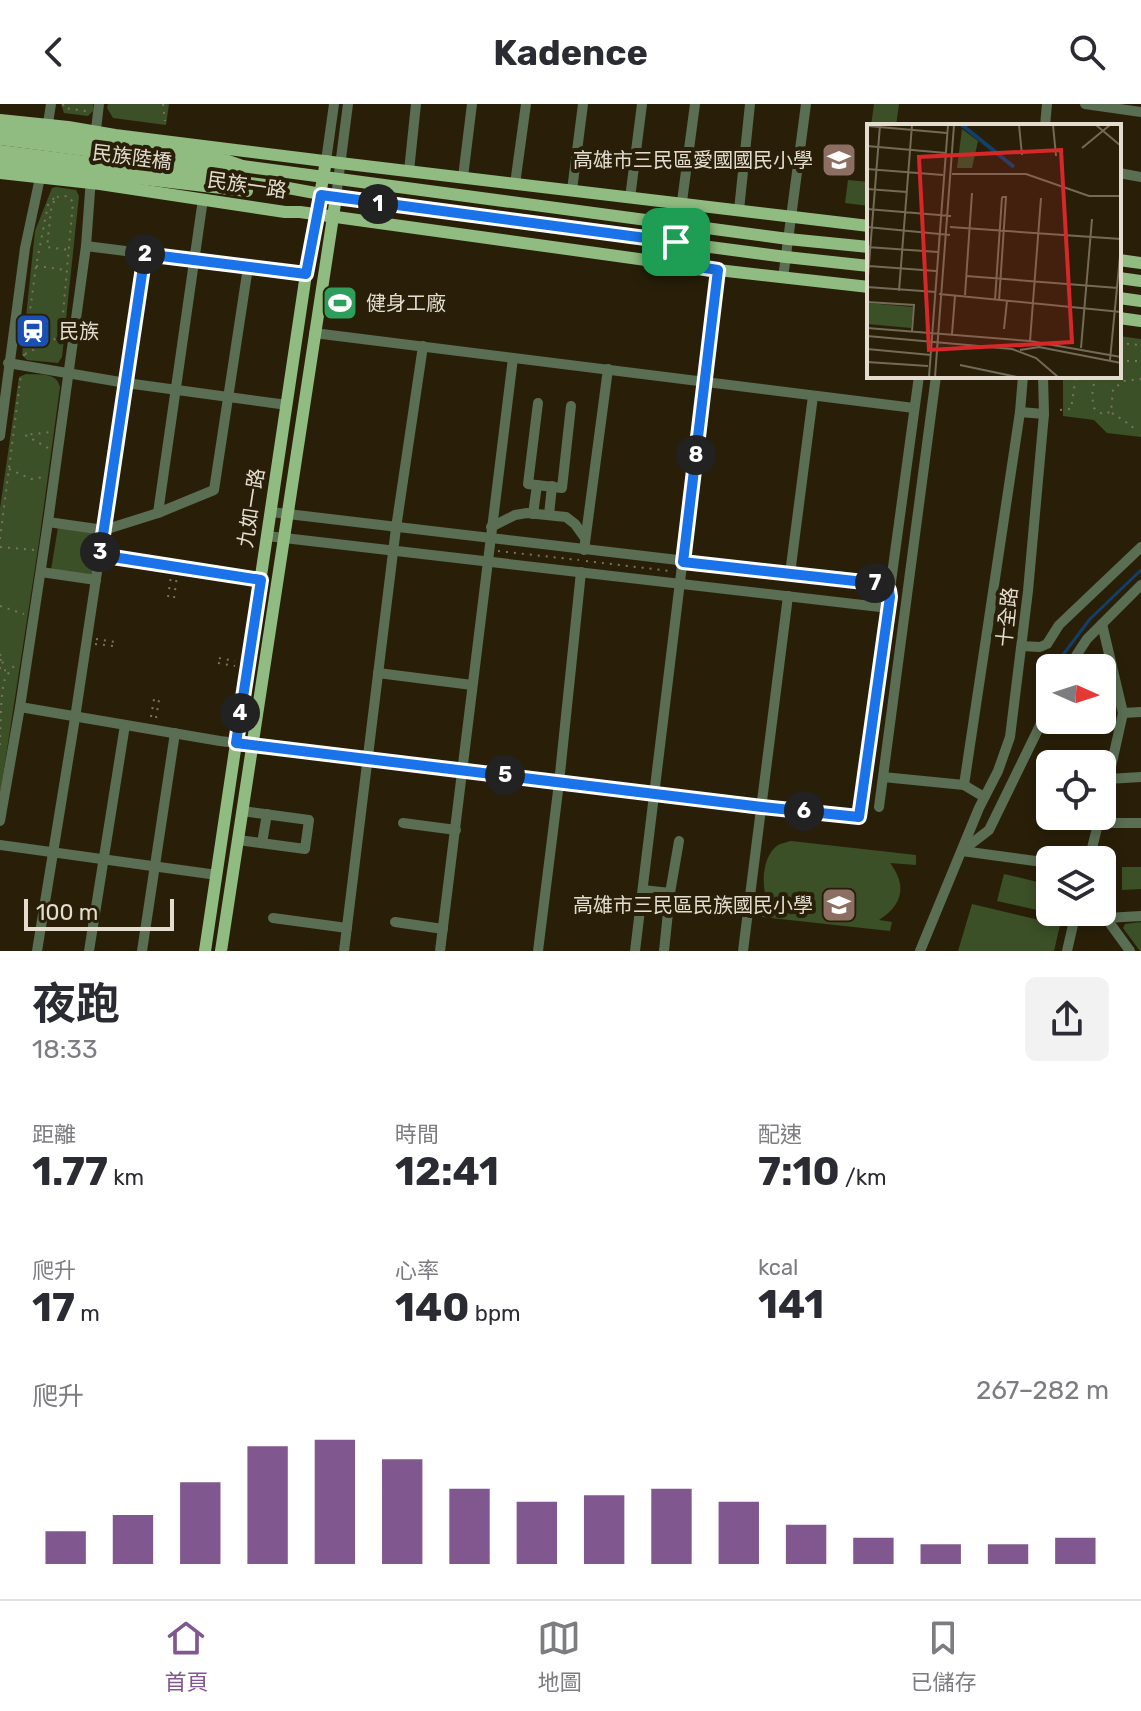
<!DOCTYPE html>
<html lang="zh-TW">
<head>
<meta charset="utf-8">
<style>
	:root { --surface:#fff; --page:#f2f2f3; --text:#2b2b33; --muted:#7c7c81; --line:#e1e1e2; --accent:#80588f }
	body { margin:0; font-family:Rubik,"Noto Sans TC",sans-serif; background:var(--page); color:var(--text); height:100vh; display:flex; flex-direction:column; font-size:30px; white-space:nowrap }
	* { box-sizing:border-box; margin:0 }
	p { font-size:26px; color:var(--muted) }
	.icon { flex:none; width:44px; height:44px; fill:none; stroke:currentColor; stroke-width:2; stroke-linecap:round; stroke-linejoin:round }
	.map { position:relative; height:847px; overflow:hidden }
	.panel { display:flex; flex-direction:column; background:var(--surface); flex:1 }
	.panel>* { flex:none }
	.needle { width:52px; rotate:93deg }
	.tools { position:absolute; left:1036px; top:550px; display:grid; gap:16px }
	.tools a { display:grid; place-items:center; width:80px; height:80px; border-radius:12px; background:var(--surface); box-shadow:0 4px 12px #0003; font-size:40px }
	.scale { position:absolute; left:24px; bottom:20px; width:150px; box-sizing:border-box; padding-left:8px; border:4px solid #e3dccf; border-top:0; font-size:22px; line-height:28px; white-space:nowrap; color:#e3dccf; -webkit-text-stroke:6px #291f09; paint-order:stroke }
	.pin { position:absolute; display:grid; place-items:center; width:68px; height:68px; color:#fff; margin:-34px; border-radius:16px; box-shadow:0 4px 12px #0006 }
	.km { position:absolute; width:40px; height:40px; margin:-20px; border-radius:50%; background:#222; color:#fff; font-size:22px; line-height:40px; text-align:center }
	.round { display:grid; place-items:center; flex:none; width:84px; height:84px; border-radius:12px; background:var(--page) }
	.summary { display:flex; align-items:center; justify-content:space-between; height:136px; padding:0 32px }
	h1 { font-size:44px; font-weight:700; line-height:60px }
	.metrics { display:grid; grid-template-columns:repeat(3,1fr); gap:12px; height:136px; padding:8px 32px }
	.metrics div { display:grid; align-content:center }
	.metrics b { font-size:40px; font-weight:700 }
	.metrics small { font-size:22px; font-weight:400 }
	.metrics p { font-size:22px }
	.chart { height:224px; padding:16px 32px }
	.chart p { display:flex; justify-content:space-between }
	.chart svg { width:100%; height:144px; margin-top:8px; stroke:var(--accent); stroke-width:6 }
	header { display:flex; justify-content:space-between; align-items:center; height:104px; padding:0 32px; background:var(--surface); font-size:36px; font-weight:700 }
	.tabs { display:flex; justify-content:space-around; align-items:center; height:112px; border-top:2px solid var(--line); background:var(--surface); font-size:22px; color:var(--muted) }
	.tabs a { display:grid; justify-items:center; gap:4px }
	.tabs .current { color:var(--accent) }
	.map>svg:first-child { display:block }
	.green { fill:#3b5026 }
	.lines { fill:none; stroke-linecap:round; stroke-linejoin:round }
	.stream { stroke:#123f6a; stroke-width:3 }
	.path { stroke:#7b7260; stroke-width:2; stroke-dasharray:2 6; stroke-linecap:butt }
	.minor { stroke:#596e52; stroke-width:10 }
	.major { stroke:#91bc81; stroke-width:12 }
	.major-bridge { stroke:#91bc81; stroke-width:12 }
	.route-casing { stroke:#fff; stroke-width:16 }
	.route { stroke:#1a73e8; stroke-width:10 }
	.labels { text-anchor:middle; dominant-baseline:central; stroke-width:8; stroke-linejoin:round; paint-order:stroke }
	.street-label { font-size:20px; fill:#e3dccf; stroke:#291f09 }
	.poi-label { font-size:20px; fill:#e3dccf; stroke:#291f09; text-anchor:end }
	.inset-river { fill:none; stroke:#123f6a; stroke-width:4 }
	.inset-road { fill:none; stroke:#736b58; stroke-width:2 }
	.view { fill:#d62828; fill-opacity:0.15; stroke:#d62828; stroke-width:4 }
	.inset-edge { fill:none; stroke:#e3dccf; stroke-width:4 }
</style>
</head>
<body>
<header><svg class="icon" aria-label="back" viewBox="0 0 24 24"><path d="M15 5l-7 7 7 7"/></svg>Kadence<svg class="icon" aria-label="search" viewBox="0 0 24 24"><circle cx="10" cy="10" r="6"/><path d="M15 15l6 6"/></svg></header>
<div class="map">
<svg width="1141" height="847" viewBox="0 0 1141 847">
	<rect width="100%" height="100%" fill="#291f09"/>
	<!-- green -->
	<g class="green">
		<polygon points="61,0 93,0 93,7 88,12 64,9"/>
		<polygon points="108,0 169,0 166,21 113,14 107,4"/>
		<polygon points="874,0 899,0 896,22 871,22"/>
		<polygon points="848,76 869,78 869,102 845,99"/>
		<polygon points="56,83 76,86 79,92 62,253 58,259 27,256 22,251 35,127 52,84"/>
		<polygon points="1119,232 1141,235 1141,333 1107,329 1094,316 1063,312 1063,272 1119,272"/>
		<path d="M 26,270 C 39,271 57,268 60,283 L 39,438 L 0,691 L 0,404 L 19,273 Z"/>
		<polygon points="58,423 101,429 94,473 51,466"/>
		<path d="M 791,737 L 916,751 L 916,761 L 890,759 C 907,781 903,801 879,816 L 892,818 L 890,827 L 762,813 L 762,804 L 770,804 C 761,787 760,754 778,741 C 782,739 787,738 791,737 Z"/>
		<polygon points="1122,763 1141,763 1141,785 1122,786"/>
		<polygon points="1004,770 1050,781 1050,808 1060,808 1059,811 997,797"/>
		<polygon points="972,800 1060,821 1054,847 958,847"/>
		<polygon points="1141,818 1141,847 1140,847 1123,824 1125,820"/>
	</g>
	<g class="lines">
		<!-- stream -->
		<polyline class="stream" points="1053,564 1090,515 1141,466"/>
		<!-- path -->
		<g class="path">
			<polyline points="63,0 64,4 86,7"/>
			<polyline points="163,0 165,17"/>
			<polyline points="54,97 51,106 47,143 69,146"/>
			<polyline points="36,162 66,166"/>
			<polyline points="1119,239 1141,241"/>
			<polyline points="25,250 61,232 73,98 68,92 57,93"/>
			<polyline points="24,252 36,162 48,101 55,93"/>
			<polyline points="1119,257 1141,257"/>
			<polyline points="1095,272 1092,292 1094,304 1102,310 1111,308 1113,285 1124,277 1141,275"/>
			<polyline points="1060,306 1071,305 1076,272"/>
			<polyline points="1112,309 1132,322 1134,328"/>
			<polyline points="48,344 25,331 51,328"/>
			<polyline points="9,365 31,375 44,373"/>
			<polyline points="0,435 21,270"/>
			<polyline points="0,443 35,446"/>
			<polyline points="498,447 579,456"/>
			<polyline points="586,457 670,467"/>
			<polyline points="168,493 171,472"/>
			<polyline points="174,494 177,472"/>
			<polyline points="0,502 24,510"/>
			<polyline points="96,535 115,538"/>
			<polyline points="95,540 114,542"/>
			<polyline points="0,550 5,566 5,572"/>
			<polyline points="219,554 235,557"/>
			<polyline points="218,559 235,562"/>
			<polyline points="0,565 1,554"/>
			<polyline points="151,613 154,595"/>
			<polyline points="156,614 159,596"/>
			<path d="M 0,641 C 1,625 0,588 5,575 C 8,568 13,565 16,558"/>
		</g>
		<!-- minor -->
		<g class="minor">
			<polyline points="1085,0 1141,8"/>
			<polyline points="1045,22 1047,0"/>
			<polyline points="47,26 51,0"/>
			<polyline points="95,34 99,0"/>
			<polyline points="326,57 334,0"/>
			<polyline points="409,67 416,0"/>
			<polyline points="1119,69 1141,73"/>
			<polyline points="463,73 472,0"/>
			<polyline points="515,80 526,0"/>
			<polyline points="572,86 583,0"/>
			<polyline points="336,93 348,0"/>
			<polyline points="630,94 642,0"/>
			<polyline points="739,106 750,0"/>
			<polyline points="86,142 306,170"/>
			<polyline points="672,159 679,120 695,0"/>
			<polyline points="783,174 806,0"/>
			<polyline points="314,229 914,304"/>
			<polyline points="8,259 126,279 287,301"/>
			<polyline points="538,299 528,380 562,384 571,302"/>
			<polyline points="1020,308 1044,310"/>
			<polyline points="0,332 25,144 41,69"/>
			<polyline points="158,409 203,95"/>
			<polyline points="533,410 537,381"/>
			<polyline points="549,411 552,382"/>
			<polyline points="48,418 104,426 158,409 214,386 248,163"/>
			<polyline points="491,423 515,411 527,409 566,413 575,420 585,434"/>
			<path d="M 267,432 L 880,503 C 892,499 892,487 882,480 L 271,408"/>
			<polyline points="584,446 608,265"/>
			<polyline points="100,451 261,476"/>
			<polyline points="41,468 96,476"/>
			<polyline points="790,470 813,292"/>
			<polyline points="1022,542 1040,543 1047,540 1059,521 1141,443"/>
			<polyline points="1068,564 1087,535 1141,481"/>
			<polyline points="378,569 472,581"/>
			<polyline points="20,603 220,637 762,703 859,713 919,272"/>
			<polyline points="1123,609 1141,608"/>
			<polyline points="883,673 964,681 984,693"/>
			<polyline points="1108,675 1141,673"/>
			<polyline points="964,681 1020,308 1023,272"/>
			<polyline points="879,703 936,272"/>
			<polyline points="1102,703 1123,609 1102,520"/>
			<polyline points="0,717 20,603 48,418 86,142 91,74"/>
			<polyline points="403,719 456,726"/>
			<polyline points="1098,719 1141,719"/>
			<polyline points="238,736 305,745 309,716 242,707"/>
			<polyline points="262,739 267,710"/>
			<polyline points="0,741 217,771"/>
			<polyline points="963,746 989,726 1050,601"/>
			<polyline points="962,747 1050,759"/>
			<polyline points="1089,756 1100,712"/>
			<polyline points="643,786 670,789"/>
			<polyline points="273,814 347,824"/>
			<polyline points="1106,814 1130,847"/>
			<polyline points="1106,814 1141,812"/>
			<polyline points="395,818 443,825"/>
			<polyline points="37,847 75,614 145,150"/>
			<polyline points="89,847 125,621"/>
			<polyline points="142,847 175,629"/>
			<polyline points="344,847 396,424 423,242"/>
			<polyline points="440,847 513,254"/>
			<polyline points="538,847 559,679 581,468"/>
			<polyline points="635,847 718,166"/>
			<polyline points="664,847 670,789 679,737"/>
			<polyline points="743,847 788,492"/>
			<polyline points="920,847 979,704 998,667 1010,633 1028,487 1044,310 1043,272"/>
			<polyline points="1067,847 1076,808"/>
		</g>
		<!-- major -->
		<g class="major">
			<polyline points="0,16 68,23 115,31 340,59 869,122"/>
			<polyline points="242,62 788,135 869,143"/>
			<polyline points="0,69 100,80 285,108 300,108 718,166 869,183"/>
			<polyline points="288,84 359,97 786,153 869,162"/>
			<polyline points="1119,156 1141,159"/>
			<polyline points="1119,174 1141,177"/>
			<polyline points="1119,194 1141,197"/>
			<polyline points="1119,214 1141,217"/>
			<polyline points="205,847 306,170 326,57"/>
			<polyline points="221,847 336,93"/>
		</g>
		<!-- major-bridge -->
		<g class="major-bridge">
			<polyline points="0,26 181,48 228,57 242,62"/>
			<polyline points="0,35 214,63 231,62"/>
			<polyline points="0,47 288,84"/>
			<polyline points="0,58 247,87"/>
		</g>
	</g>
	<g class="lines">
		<defs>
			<polygon id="route" points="321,91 676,138 672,159 718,166 683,458 882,480 889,486 890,493 859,713 762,703 236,639 261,476 100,451 145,150 306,170"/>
		</defs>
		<!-- route casing -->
		<use href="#route" class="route-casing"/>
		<!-- route -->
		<use href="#route" class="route"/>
	</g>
	<!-- icons -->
	<defs>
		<symbol id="school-square" viewBox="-11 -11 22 22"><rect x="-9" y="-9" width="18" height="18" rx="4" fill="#8d6e63" stroke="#291f09"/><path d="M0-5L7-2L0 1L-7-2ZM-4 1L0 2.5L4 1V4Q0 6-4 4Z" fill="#fff"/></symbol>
		<symbol id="stadium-square" viewBox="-11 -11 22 22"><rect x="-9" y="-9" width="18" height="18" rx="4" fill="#2e9e5b" stroke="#291f09"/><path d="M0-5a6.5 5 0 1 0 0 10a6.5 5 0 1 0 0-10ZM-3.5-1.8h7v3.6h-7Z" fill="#fff"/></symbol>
		<symbol id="station-square" viewBox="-11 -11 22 22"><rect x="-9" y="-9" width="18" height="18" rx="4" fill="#1a4fb4" stroke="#291f09"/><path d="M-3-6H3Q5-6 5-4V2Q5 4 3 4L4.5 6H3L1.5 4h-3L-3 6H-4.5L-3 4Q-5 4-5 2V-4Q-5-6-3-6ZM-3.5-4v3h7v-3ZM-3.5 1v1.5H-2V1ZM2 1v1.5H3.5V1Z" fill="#fff"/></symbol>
	</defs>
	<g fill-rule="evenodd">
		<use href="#school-square" x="819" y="36" width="40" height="40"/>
		<use href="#stadium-square" x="320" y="179" width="40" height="40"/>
		<use href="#station-square" x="13" y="207" width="40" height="40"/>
		<use href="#school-square" x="819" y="781" width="40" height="40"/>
	</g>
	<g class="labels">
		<!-- street labels -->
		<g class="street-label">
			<text transform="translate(132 53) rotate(7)">民族陸橋</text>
			<text transform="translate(247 81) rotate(8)">民族一路</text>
			<text transform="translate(251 404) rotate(-81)">九如一路</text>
			<text transform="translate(1007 513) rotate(-84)">十全路</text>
		</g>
		<!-- poi labels -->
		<g class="poi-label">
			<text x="813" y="56">高雄市三民區愛國國民小學</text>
			<text x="366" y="199" text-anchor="start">健身工廠</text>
			<text x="59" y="227" text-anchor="start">民族</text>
			<text x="813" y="801">高雄市三民區民族國民小學</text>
		</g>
	</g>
	<!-- overview -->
	<g transform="translate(867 20)">
		<rect width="254" height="254" fill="#291f09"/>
		<path d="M 95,5 L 111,17 L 105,44 L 90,44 ZM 0,179 L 46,183 L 44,204 L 0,200 Z" fill="#3b5026"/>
		<path class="inset-river" d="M 95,1 L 147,43"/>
		<path class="inset-road" d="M 152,1 L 155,31M 186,1 L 189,32M 229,1 L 254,22M 1,2 L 80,9M 0,22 L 79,29M 215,24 L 243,1M 0,45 L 76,51M 85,50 L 159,50 L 222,72 L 254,72M 0,65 L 40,68M 0,85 L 84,92M 0,103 L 83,111M 83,103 L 254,115M 0,123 L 71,128M 2,142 L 69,147M 99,152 L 251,164M 0,163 L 69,168M 0,165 L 13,1M 32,167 L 45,1M 72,170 L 254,188M 98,171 L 105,69M 128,176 L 135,73M 132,177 L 139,73 L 135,73M 0,178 L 47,181 L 45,207M 0,204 L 163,217 L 254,233M 137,205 L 140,177M 85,210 L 88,172M 0,212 L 145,225 L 169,234 L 191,253M 163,217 L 174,74M 214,224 L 225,95M 0,225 L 64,231M 153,226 L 172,223 L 254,239M 243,236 L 254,122M 0,238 L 61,242M 93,241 L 150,253M 62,253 L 81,1M 68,253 L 87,1"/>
		<path class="view" d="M 194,26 L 205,218 L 62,226 L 52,33 Z"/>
		<rect width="254" height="254" class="inset-edge"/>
	</g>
</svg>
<div class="tools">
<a><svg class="needle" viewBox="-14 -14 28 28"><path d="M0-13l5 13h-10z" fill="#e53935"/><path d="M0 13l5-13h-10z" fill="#7c7c81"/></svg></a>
<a><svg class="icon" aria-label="locate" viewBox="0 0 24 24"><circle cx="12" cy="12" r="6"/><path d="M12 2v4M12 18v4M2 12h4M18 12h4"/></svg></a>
<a><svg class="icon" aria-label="layers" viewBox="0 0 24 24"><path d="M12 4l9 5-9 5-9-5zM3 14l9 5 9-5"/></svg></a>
</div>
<div class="scale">100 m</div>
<div class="pin" style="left:676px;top:138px;background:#1e9e55"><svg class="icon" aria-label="arrive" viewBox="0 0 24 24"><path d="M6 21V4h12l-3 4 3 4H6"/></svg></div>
<b class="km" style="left:378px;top:100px">1</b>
<b class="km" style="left:145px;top:150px">2</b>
<b class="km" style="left:100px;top:448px">3</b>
<b class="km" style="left:240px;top:609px">4</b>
<b class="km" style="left:505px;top:671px">5</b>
<b class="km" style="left:804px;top:707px">6</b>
<b class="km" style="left:875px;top:479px">7</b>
<b class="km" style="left:696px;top:351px">8</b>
</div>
<section class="panel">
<div class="summary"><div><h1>夜跑</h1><p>18:33</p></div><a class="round"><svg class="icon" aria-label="share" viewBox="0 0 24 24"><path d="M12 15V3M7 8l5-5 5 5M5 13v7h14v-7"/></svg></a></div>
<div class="metrics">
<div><p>距離</p><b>1.77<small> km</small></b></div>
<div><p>時間</p><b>12:41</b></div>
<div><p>配速</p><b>7:10<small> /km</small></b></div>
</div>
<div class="metrics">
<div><p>爬升</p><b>17<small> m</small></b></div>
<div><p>心率</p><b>140<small> bpm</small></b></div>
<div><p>kcal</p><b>141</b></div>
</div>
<div class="chart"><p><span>爬升</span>267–282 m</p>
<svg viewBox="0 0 160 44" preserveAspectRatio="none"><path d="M5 44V34M15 44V29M25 44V19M35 44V8M45 44V6M55 44V12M65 44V21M75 44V25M85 44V23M95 44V21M105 44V25M115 44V32M125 44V36M135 44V38M145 44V38M155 44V36"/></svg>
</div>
</section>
<nav class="tabs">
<a class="current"><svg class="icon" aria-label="home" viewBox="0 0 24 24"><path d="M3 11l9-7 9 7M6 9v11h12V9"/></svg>首頁</a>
<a><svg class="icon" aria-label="map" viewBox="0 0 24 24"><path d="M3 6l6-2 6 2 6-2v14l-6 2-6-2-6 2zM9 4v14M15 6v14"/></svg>地圖</a>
<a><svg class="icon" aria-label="saved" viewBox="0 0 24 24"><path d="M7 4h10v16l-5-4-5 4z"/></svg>已儲存</a>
</nav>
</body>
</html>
